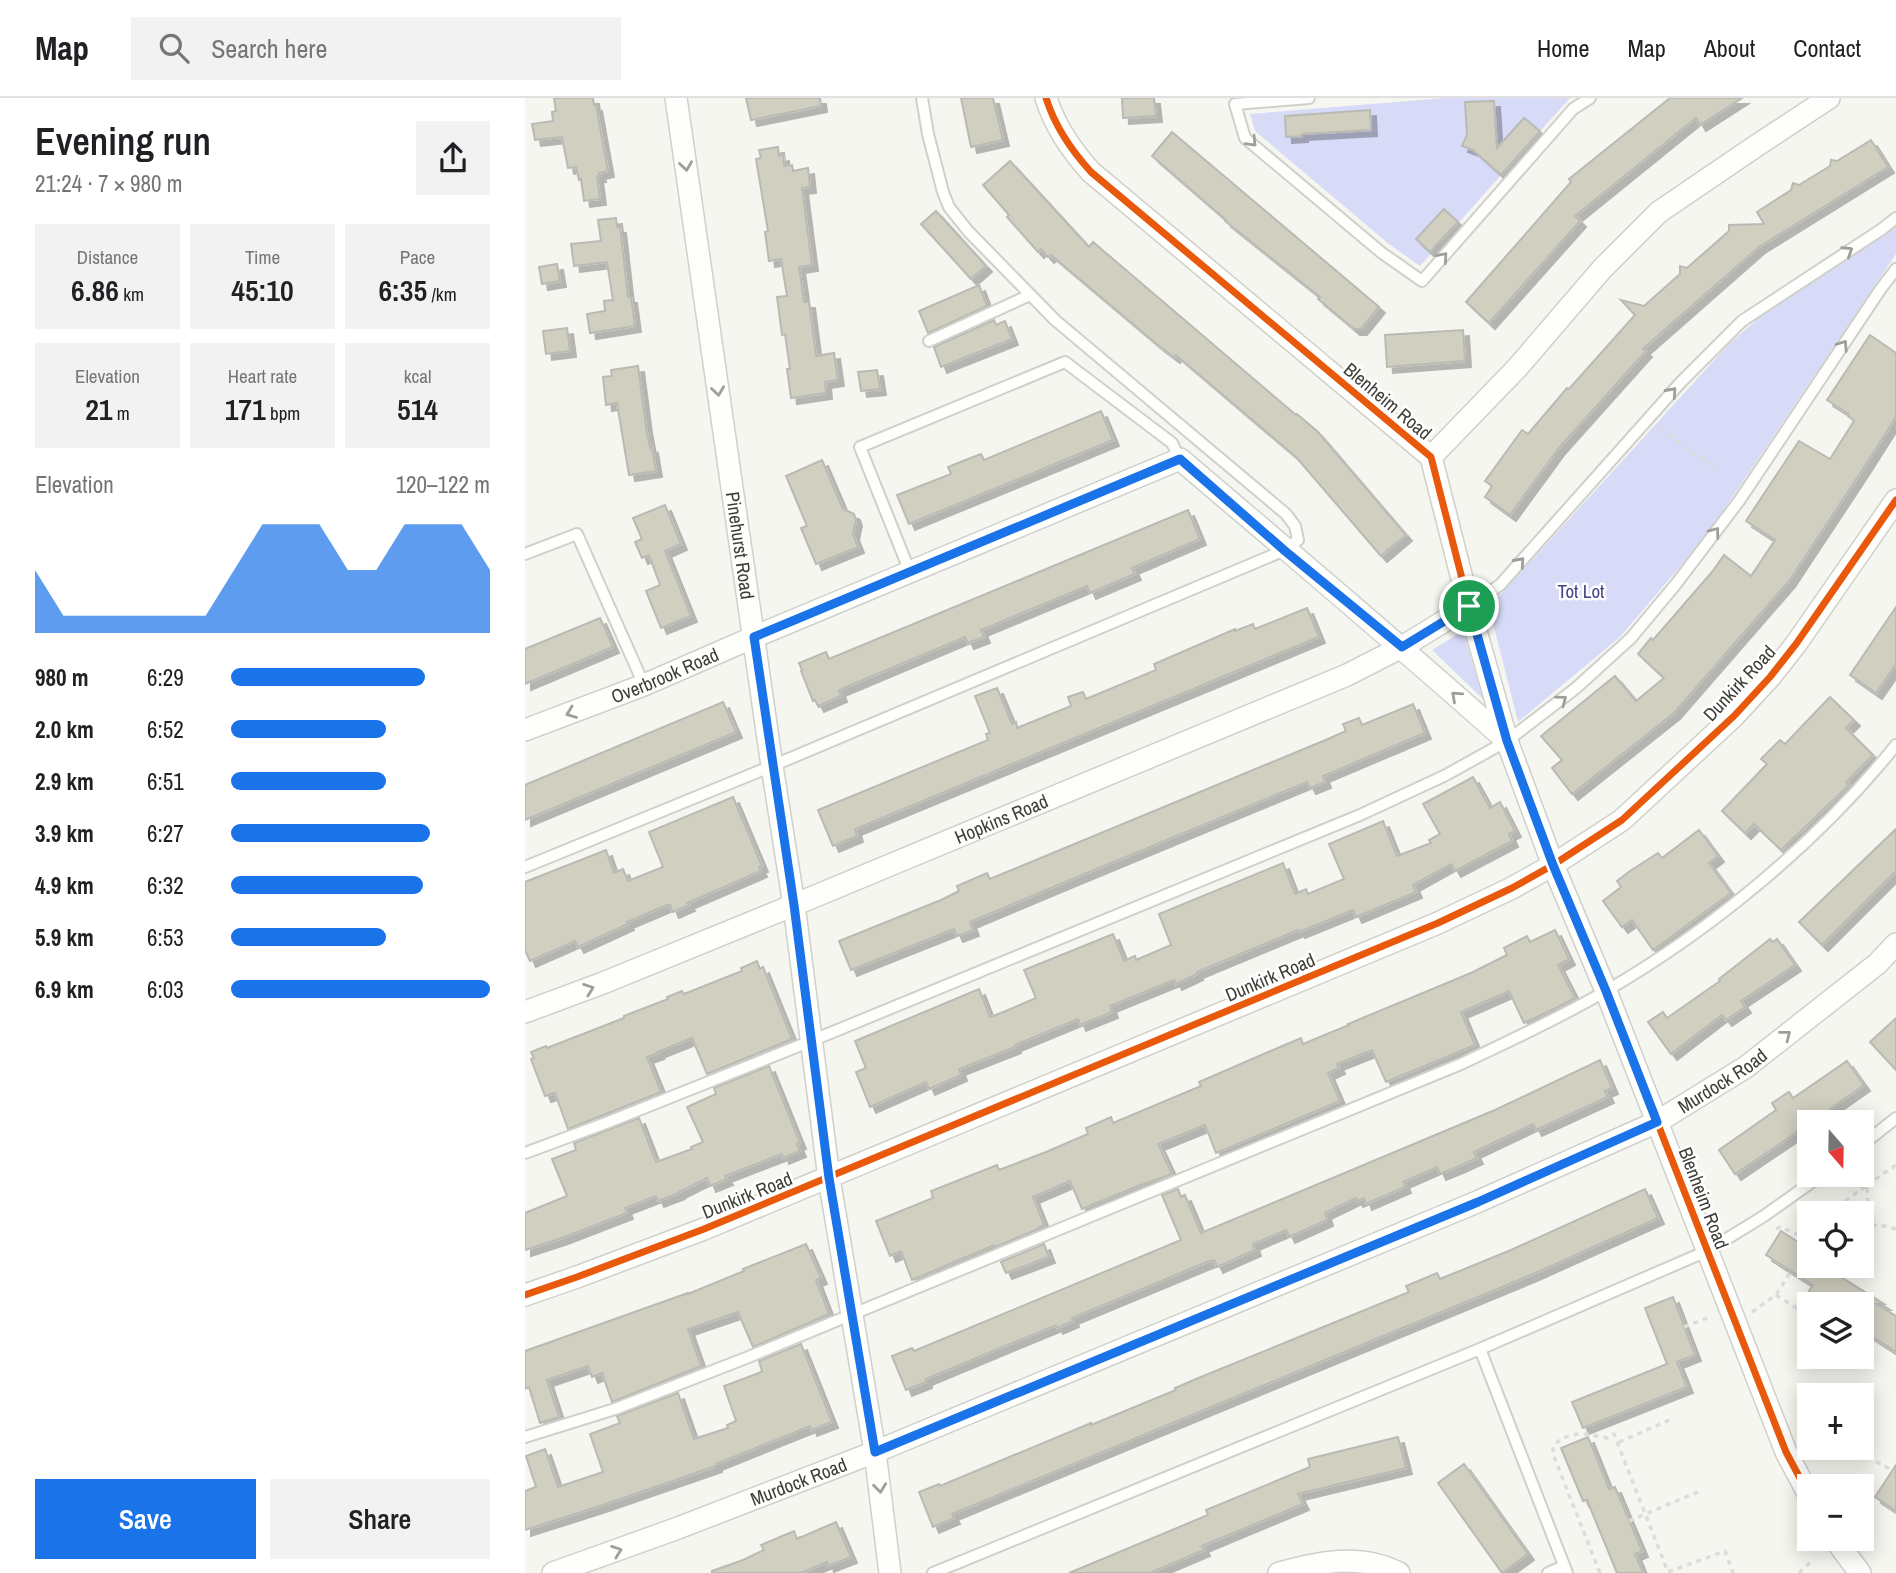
<!DOCTYPE html>
<html lang="en">
<head>
<meta charset="utf-8">
<style>
	:root { --surface:#fff; --page:#f2f2f2; --text:#202124; --muted:#757577; --line:#e0e0e0; --accent:#1a73e8 }
	body { margin:0; font-family:"Archivo Narrow",sans-serif; background:var(--page); color:var(--text); height:100vh; display:flex; flex-direction:column; font-size:26px; white-space:nowrap }
	* { box-sizing:border-box; margin:0 }
	p { font-size:23px; color:var(--muted) }
	.icon { flex:none; width:38px; height:38px; fill:none; stroke:currentColor; stroke-width:2; stroke-linecap:round; stroke-linejoin:round }
	.map { position:relative; flex:1; overflow:hidden }
	.drawer { display:flex; flex-direction:column; background:var(--surface); width:525px }
	.drawer>* { flex:none }
	.needle { width:46px; rotate:160deg }
	.tools { position:absolute; left:1272px; top:1012px; display:grid; gap:14px }
	.tools a { display:grid; place-items:center; width:77px; height:77px; border-radius:0px; background:var(--surface); box-shadow:0 4px 18px #0003; font-size:35px }
	.pin { position:absolute; display:grid; place-items:center; width:60px; height:60px; color:#fff; margin:-30px; border:4px solid #fff; border-radius:50%; box-shadow:0 2px 7px #0007 }
	.round { display:grid; place-items:center; flex:none; width:74px; height:74px; border-radius:0px; background:var(--page) }
	.overview { display:flex; align-items:center; justify-content:space-between; height:119px; padding:0 35px }
	h1 { font-size:38px; font-weight:600; line-height:52px }
	.metrics { display:grid; grid-template-columns:repeat(3,1fr); gap:10px; height:119px; padding:7px 35px }
	.metrics div { display:grid; align-content:center; border-radius:0px; background:var(--page); text-align:center }
	.metrics b { font-size:30px; font-weight:600 }
	.metrics small { font-size:19px; font-weight:400 }
	.metrics p { font-size:19px }
	.chart { height:196px; padding:14px 35px }
	.chart p { display:flex; justify-content:space-between }
	.chart svg { width:100%; height:126px; margin-top:7px; fill:var(--accent); opacity:.7 }
	.cta { display:flex; gap:14px; margin-top:auto; padding:14px 35px }
	.cta a { flex:1; height:80px; border-radius:0px; background:var(--accent); color:#fff; font-size:28px; font-weight:600; line-height:80px; text-align:center }
	.cta a+a { background:var(--page); color:var(--text) }
	ul { padding:0 35px; list-style:none; font-size:23px }
	li { display:grid; grid-template-columns:112px 84px 1fr; align-items:center; height:52px }
	li i { height:18px; border-radius:9px; background:var(--accent) }
	header { display:flex; align-items:center; gap:42px; box-sizing:border-box; height:98px; padding:0 35px; background:var(--surface); border-bottom:2px solid var(--line) }
	header strong { font-size:33px }
	nav { display:flex; gap:38px; margin-inline-start:auto; font-size:24px }
	.search { width:490px; height:63px; background:var(--page); display:flex; align-items:center; gap:18px; box-sizing:border-box; padding:0 24px; border-radius:0px; color:var(--muted); font-size:26px }
	main { display:flex; flex:1; min-height:0 }
	.map>svg:first-child { display:block }
	.green { fill:#d7dbf8 }
	.building { fill:#d1cfc0; stroke:#babab5; stroke-width:2; filter:url(#shadow) }
	.lines { fill:none; stroke-linecap:round; stroke-linejoin:round }
	.service-casing { stroke:#d0d0cb; stroke-width:14 }
	.minor-casing { stroke:#d0d0cb; stroke-width:24 }
	.path { stroke:#dcdcda; stroke-width:3.5; stroke-dasharray:5 5; stroke-linecap:butt }
	.service { stroke:#fefefd; stroke-width:10 }
	.minor { stroke:#fefefd; stroke-width:21 }
	.cycleway-casing { stroke:#fff; stroke-width:11 }
	.cycleway { stroke:#e8590c; stroke-width:7 }
	.oneway { stroke:#9e9e9a }
	.route-casing { stroke:#fff; stroke-width:14 }
	.route { stroke:#1a73e8; stroke-width:9 }
	.labels { text-anchor:middle; dominant-baseline:central; stroke-width:5; stroke-linejoin:round; paint-order:stroke }
	.street-label { font-size:19px; fill:#3e3d38; stroke:#fff }
	.park-label { font-size:19px; fill:#414289; stroke:#fff }
</style>
</head>
<body>
<header>
<strong>Map</strong>
<div class="search"><svg class="icon" aria-label="search" viewBox="0 0 24 24"><circle cx="10" cy="10" r="6"/><path d="M15 15l6 6"/></svg>Search here</div>
<nav><a>Home</a><a>Map</a><a>About</a><a>Contact</a></nav>
</header>
<main>
<section class="drawer">
<div class="overview"><div><h1>Evening run</h1><p>21:24 · 7 × 980 m</p></div><a class="round"><svg class="icon" aria-label="share" viewBox="0 0 24 24"><path d="M12 15V3M7 8l5-5 5 5M5 13v7h14v-7"/></svg></a></div>
<div class="metrics">
<div><p>Distance</p><b>6.86<small> km</small></b></div>
<div><p>Time</p><b>45:10</b></div>
<div><p>Pace</p><b>6:35<small> /km</small></b></div>
</div>
<div class="metrics">
<div><p>Elevation</p><b>21<small> m</small></b></div>
<div><p>Heart rate</p><b>171<small> bpm</small></b></div>
<div><p>kcal</p><b>514</b></div>
</div>
<div class="chart"><p><span>Elevation</span>120–122 m</p>
<svg viewBox="0 0 160 44" preserveAspectRatio="none"><path d="M0 44V22L10 38L20 38L30 38L40 38L50 38L60 38L70 22L80 6L90 6L100 6L110 22L120 22L130 6L140 6L150 6L160 22V44z"/></svg>
</div>
<ul>
<li><b>980 m</b>6:29<i style="width:75%"></i></li>
<li><b>2.0 km</b>6:52<i style="width:60%"></i></li>
<li><b>2.9 km</b>6:51<i style="width:60%"></i></li>
<li><b>3.9 km</b>6:27<i style="width:77%"></i></li>
<li><b>4.9 km</b>6:32<i style="width:74%"></i></li>
<li><b>5.9 km</b>6:53<i style="width:60%"></i></li>
<li><b>6.9 km</b>6:03<i style="width:100%"></i></li>
</ul>
<div class="cta"><a>Save</a><a>Share</a></div>
</section>
<div class="map">
<svg width="1371" height="1475" viewBox="0 0 1371 1475">
	<defs>
		<filter id="shadow"><feDropShadow dx="6" dy="6" stdDeviation="0" flood-color="#0004"/></filter>
	</defs>
	<rect width="100%" height="100%" fill="#f6f6f0"/>
	<!-- green -->
	<g class="green">
		<polygon points="921,0 1045,0 895,168 864,146 730,33 725,16"/>
		<polygon points="1371,129 1371,156 1181,438 1095,539 993,624 964,509 1203,247 1246,209"/>
		<polygon points="938,533 958,601 907,552"/>
	</g>
	<!-- building -->
	<g class="building">
		<polygon points="29,0 68,0 69,7 71,7 83,73 74,75 75,78 72,78 75,101 59,103 56,81 54,82 51,69 43,70 37,39 10,42 7,26 28,23 27,14 31,13"/>
		<polygon points="221,0 295,0 296,8 226,22"/>
		<polygon points="436,0 468,0 478,42 446,49"/>
		<polygon points="597,0 629,0 631,18 598,20"/>
		<polygon points="1145,0 1217,0 1175,27 1171,20 1050,118 1055,123 964,225 941,204 1046,84 1044,81"/>
		<polygon points="969,3 972,50 999,20 1015,33 976,77 948,52 937,48 942,37 940,4"/>
		<polygon points="845,12 846,32 777,36 777,38 761,39 760,18"/>
		<polygon points="647,34 854,209 836,231 829,231 793,201 795,199 700,123 701,122 627,58"/>
		<polygon points="1346,42 1363,69 1234,149 1118,251 1121,253 1034,350 985,417 960,399 967,388 960,383 997,332 1003,336 1042,290 1044,291 1110,217 1096,202 1119,208 1155,176 1155,168 1162,170 1204,133 1204,127 1239,126 1232,114 1266,92 1268,85 1274,87 1305,68 1306,62 1312,63"/>
		<polygon points="253,49 254,58 258,57 259,68 267,67 268,73 283,70 285,89 277,90 287,167 274,169 279,204 284,204 291,258 309,255 313,282 300,284 301,295 266,300 262,271 265,271 260,236 257,237 252,199 262,198 256,161 244,163 240,134 243,133 231,61 236,60 234,52"/>
		<polygon points="485,63 564,149 568,144 771,317 772,316 792,333 881,437 856,458 771,359 651,257 649,259 634,248 526,157 523,159 516,151 513,154 482,119 484,117 458,87"/>
		<polygon points="919,111 933,124 905,154 891,141"/>
		<polygon points="411,113 461,168 446,181 396,126"/>
		<polygon points="91,120 92,129 95,129 103,199 106,199 110,228 65,235 62,216 80,213 79,203 88,202 82,164 49,168 46,146 76,143 73,122"/>
		<polygon points="32,166 35,183 17,186 14,169"/>
		<polygon points="454,187 462,208 403,235 394,213"/>
		<polygon points="469,222 471,227 480,223 487,241 416,269 409,249"/>
		<polygon points="42,230 45,253 21,256 18,233"/>
		<polygon points="938,232 940,263 862,269 860,237"/>
		<polygon points="1345,237 1371,255 1371,319 1338,371 1264,483 1149,615 1047,696 1027,670 1037,662 1016,638 1090,578 1111,603 1139,580 1113,556 1126,540 1128,542 1187,474 1199,457 1226,478 1250,442 1221,423 1274,343 1305,361 1329,323 1323,318 1324,316 1302,302"/>
		<polygon points="113,268 121,329 125,350 127,349 131,373 104,377 92,305 81,307 78,279 87,278 86,272"/>
		<polygon points="352,272 355,291 336,293 333,274"/>
		<polygon points="576,313 588,342 384,426 372,397 426,376 423,369 438,363 456,356 459,362"/>
		<polygon points="297,362 318,411 329,416 331,422 328,436 333,449 291,466 276,430 282,428 261,378"/>
		<polygon points="140,407 156,446 140,453 166,518 136,530 121,493 135,487 124,457 117,460 110,444 117,441 108,420"/>
		<polygon points="663,412 675,441 607,470 610,476 565,495 562,488 456,532 459,539 443,545 440,539 314,592 316,598 293,608 290,602 288,603 276,573 277,572 274,565 301,554 304,561"/>
		<polygon points="1371,509 1371,566 1351,595 1325,577"/>
		<polygon points="782,510 794,539 330,731 332,738 308,748 293,712 463,642 461,636 465,635 450,598 472,590 487,626 491,624 492,630 546,608 543,599 558,594 561,601 631,572 629,566 710,531 710,533 728,526 730,531"/>
		<polygon points="75,520 88,549 0,586 0,551"/>
		<polygon points="1305,599 1329,622 1321,630 1348,657 1321,684 1324,687 1256,752 1229,726 1220,735 1197,713 1242,666 1236,661 1255,642 1260,646"/>
		<polygon points="198,604 211,634 0,722 0,687"/>
		<polygon points="888,606 900,635 798,678 800,684 785,690 782,684 545,782 445,824 448,832 432,838 429,831 326,872 314,843 416,802 434,793 432,788 462,775 465,781 803,641 821,633 818,626 834,620 837,627"/>
		<polygon points="948,679 965,710 975,704 990,733 984,736 987,743 930,773 926,766 888,787 891,794 831,819 828,812 774,834 773,832 672,874 672,876 651,886 649,882 585,908 587,914 555,927 553,921 490,947 490,949 434,971 436,977 404,991 401,984 345,1009 331,974 341,970 330,943 454,891 465,919 476,915 511,900 499,872 588,836 599,863 610,858 611,862 646,847 634,816 758,765 770,796 781,791 783,796 819,781 804,746 858,723 872,758 906,745 904,742 915,736 898,706"/>
		<polygon points="208,699 237,768 234,769 236,773 162,805 164,807 148,814 145,807 142,807 102,824 103,826 53,849 50,843 5,863 0,852 0,784 81,752 89,775 98,771 103,783 138,769 124,734"/>
		<polygon points="1371,731 1371,773 1297,847 1274,824"/>
		<polygon points="1174,732 1193,758 1184,765 1206,795 1128,852 1107,822 1097,829 1078,803 1096,789 1092,783 1105,773 1133,755 1137,760"/>
		<polygon points="1030,832 1044,861 1033,867 1050,900 1033,909 999,925 984,893 936,914 950,947 861,984 847,952 812,966 814,970 803,975 815,1003 691,1055 680,1027 633,1046 647,1076 613,1088 557,1111 545,1083 508,1099 519,1127 513,1130 513,1131 470,1149 469,1147 387,1182 376,1153 365,1158 351,1123 408,1100 406,1093 472,1067 474,1072 521,1054 563,1036 561,1030 586,1019 588,1025 676,988 674,984 755,949 776,940 778,946 824,927 823,926 946,875 982,857 979,850 1002,838 1005,844"/>
		<polygon points="1245,841 1248,844 1252,841 1270,867 1216,903 1220,909 1201,922 1197,917 1146,956 1123,924 1138,914 1142,920 1195,883 1194,881"/>
		<polygon points="232,863 235,871 238,869 267,941 182,976 167,940 132,954 133,955 122,959 136,994 43,1031 30,995 20,998 6,961 9,960 6,954 21,948 22,950 99,920 99,918 143,901 142,899 157,893 159,896 217,873 216,870"/>
		<polygon points="1371,920 1371,972 1345,944"/>
		<polygon points="1075,962 1087,990 1080,993 1083,999 1011,1032 1008,1026 949,1054 952,1060 932,1069 915,1076 912,1069 878,1084 880,1089 841,1106 839,1100 832,1103 831,1100 800,1115 802,1122 764,1139 761,1132 728,1146 730,1152 692,1169 689,1162 682,1164 547,1220 548,1223 532,1230 531,1227 401,1281 401,1284 381,1292 367,1258 387,1250 389,1253 656,1142 637,1097 653,1091 656,1099 660,1097 676,1135 970,1012"/>
		<polygon points="1322,963 1339,987 1305,1011 1315,1024 1284,1024 1284,1026 1210,1076 1194,1052 1251,1012 1247,1005 1264,994 1268,1000"/>
		<polygon points="244,968 275,1045 272,1046 275,1053 258,1060 257,1056 200,1078 202,1081 185,1088 182,1080 154,1094 154,1095 133,1103 131,1098 100,1110 102,1115 37,1140 0,1152 0,1115 42,1098 27,1061 51,1052 49,1045 114,1020 131,1064 167,1051 166,1049 178,1044 162,1009 191,996 189,990"/>
		<polygon points="1120,1091 1133,1120 1006,1177 427,1416 429,1420 408,1429 394,1394 414,1386 415,1388 566,1325 566,1327 651,1292 650,1290 671,1281 884,1194 881,1188 912,1175 915,1181 986,1152"/>
		<polygon points="1256,1133 1284,1151 1284,1167 1297,1167 1359,1206 1351,1206 1371,1218 1371,1254 1337,1232 1337,1206 1304,1206 1284,1193 1288,1187 1241,1157"/>
		<polygon points="281,1146 296,1180 291,1182 304,1216 228,1249 213,1214 163,1231 176,1268 87,1304 77,1275 67,1279 63,1268 22,1282 34,1319 15,1325 4,1289 0,1291 0,1253 163,1195 163,1196 219,1173 218,1171"/>
		<polygon points="519,1146 524,1159 481,1175 476,1164"/>
		<polygon points="1148,1199 1170,1257 1152,1264 1162,1289 1058,1330 1047,1304 1142,1266 1120,1210"/>
		<polygon points="276,1246 307,1324 286,1332 285,1328 191,1366 191,1368 75,1408 0,1432 0,1393 11,1389 1,1358 20,1351 33,1389 78,1374 65,1336 95,1325 92,1318 153,1295 169,1341 203,1330 202,1327 211,1323 199,1288 234,1275 237,1273 234,1263"/>
		<polygon points="873,1339 881,1370 773,1396 778,1406 677,1448 679,1452 625,1475 544,1475 683,1417 681,1412 785,1369 783,1361"/>
		<polygon points="1063,1339 1084,1391 1090,1389 1117,1453 1110,1456 1118,1475 1092,1475 1062,1402 1058,1403 1036,1350"/>
		<polygon points="939,1366 1003,1456 977,1475 913,1385"/>
		<polygon points="1371,1367 1371,1413 1350,1399"/>
		<polygon points="311,1424 326,1459 303,1468 302,1464 276,1475 187,1475 187,1473 218,1462 239,1452 236,1447 269,1433 272,1441"/>
	</g>
	<g class="lines">
		<defs>
			<g id="service">
				<polyline points="784,0 710,6 720,40 857,155 897,183 1048,11 1065,0"/>
				<polyline points="404,243 505,197"/>
				<polyline points="0,456 52,436 119,587"/>
				<polyline points="385,474 335,349 540,264 647,345 655,361"/>
				<polyline points="944,508 975,487 1156,284 1217,223 1357,131 1371,120"/>
				<polyline points="0,769 247,668 760,452 773,442 770,428 761,416 530,222 443,133 424,109 418,94 403,36 397,0"/>
				<polyline points="1337,1047 1371,1020"/>
				<polyline points="0,1055 81,1025 286,943 835,717 921,677 982,643 1051,590 1106,540 1151,486 1214,403 1355,192 1371,171"/>
				<polyline points="955,1251 1042,1475"/>
				<path d="M 0,1339 L 90,1311 L 221,1260 L 936,966 C 984,943 1033,921 1079,894 C 1187,832 1294,743 1371,647"/>
				<polyline points="408,1475 955,1251 1182,1153 1239,1118 1298,1076"/>
				<polyline points="1023,1475 1039,1468"/>
			</g>
			<g id="minor">
				<path id="s1" d="M 151,0 L 247,668 L 269,807 L 304,1080 L 350,1354 L 365,1475"/>
				<path d="M 521,0 C 530,29 546,52 566,74 L 906,359 L 944,508 L 982,643 L 1028,767 L 1081,893 L 1261,1354 L 1284,1397"/>
				<polyline points="906,359 993,269 1077,171 1134,114 1231,48 1304,0"/>
				<path id="s2" d="M 0,632 L 119,587 L 229,539 L 655,361 C 764,454 875,547 982,643"/>
				<path id="s3" d="M 0,914 L 78,885 L 269,807 L 822,577 L 877,549 L 944,508"/>
				<polyline points="0,1197 52,1179 179,1131 913,825 987,790 1028,767 1097,722 1209,618 1245,579 1271,546 1371,402"/>
				<polyline points="1309,1440 1335,1475"/>
				<path id="s4" d="M 28,1475 L 153,1430 L 350,1354 L 952,1104 L 1132,1024 L 1221,969 L 1352,866 L 1371,846"/>
				<path d="M 754,1475 C 794,1464 835,1455 874,1475"/>
			</g>
		</defs>
		<!-- service casing -->
		<use href="#service" class="service-casing"/>
		<!-- minor casing -->
		<use href="#minor" class="minor-casing"/>
		<!-- path -->
		<g class="path">
			<polyline points="1136,329 1159,349 1194,371"/>
			<polyline points="1342,1087 1371,1067"/>
			<polyline points="1304,1115 1342,1087 1343,1113 1351,1127"/>
			<polyline points="1251,1131 1255,1129 1284,1141"/>
			<path d="M 1337,1131 C 1356,1125 1354,1127 1371,1131"/>
			<polyline points="1273,1137 1284,1129"/>
			<polyline points="1251,1197 1284,1218"/>
			<polyline points="1227,1214 1251,1197 1266,1173"/>
			<polyline points="1159,1229 1187,1218"/>
			<polyline points="1094,1344 1147,1321"/>
			<polyline points="1342,1359 1367,1372"/>
			<polyline points="1104,1423 1175,1393"/>
			<path d="M 1075,1475 L 1028,1356 L 1028,1348 C 1044,1332 1061,1335 1082,1340 L 1089,1336 L 1143,1474 L 1200,1453 L 1208,1475"/>
			<polyline points="1274,1475 1289,1461"/>
		</g>
		<!-- service -->
		<use href="#service" class="service"/>
		<!-- minor -->
		<use href="#minor" class="minor"/>
		<defs>
			<g id="cycleway">
				<path d="M 521,0 C 530,29 546,52 566,74 L 906,359 L 944,508 L 982,643 L 1028,767 L 1081,893 L 1261,1354 L 1284,1397"/>
				<polyline points="0,1197 52,1179 179,1131 913,825 987,790 1028,767 1097,722 1209,618 1245,579 1271,546 1371,402"/>
			</g>
		</defs>
		<!-- cycleway casing -->
		<use href="#cycleway" class="cycleway-casing"/>
		<!-- cycleway -->
		<use href="#cycleway" class="cycleway"/>
	</g>
	<!-- one-way arrows -->
	<defs><path id="oneway-chevron" d="M-2-3.5L2.5 0L-2 3.5" fill="none" stroke-width="1.6" stroke-linecap="round" stroke-linejoin="round" transform="scale(1.75)"/></defs>
	<g class="oneway">
		<use href="#oneway-chevron" transform="translate(727 44) rotate(46)"/>
		<use href="#oneway-chevron" transform="translate(161 68) rotate(82)"/>
		<use href="#oneway-chevron" transform="translate(1323 153) rotate(-33)"/>
		<use href="#oneway-chevron" transform="translate(918 159) rotate(-49)"/>
		<use href="#oneway-chevron" transform="translate(1318 247) rotate(-56)"/>
		<use href="#oneway-chevron" transform="translate(193 293) rotate(82)"/>
		<use href="#oneway-chevron" transform="translate(1147 294) rotate(-48)"/>
		<use href="#oneway-chevron" transform="translate(1190 434) rotate(-53)"/>
		<use href="#oneway-chevron" transform="translate(995 464) rotate(-48)"/>
		<use href="#oneway-chevron" transform="translate(931 598) rotate(-138)"/>
		<use href="#oneway-chevron" transform="translate(1037 602) rotate(-37)"/>
		<use href="#oneway-chevron" transform="translate(46 615) rotate(159)"/>
		<use href="#oneway-chevron" transform="translate(64 891) rotate(-20)"/>
		<use href="#oneway-chevron" transform="translate(1261 937) rotate(-38)"/>
		<use href="#oneway-chevron" transform="translate(355 1390) rotate(83)"/>
		<use href="#oneway-chevron" transform="translate(92 1453) rotate(-20)"/>
	</g>
	<g class="lines">
		<defs>
			<polygon id="route" points="655,361 760,453 877,549 944,508 982,643 1028,767 1081,893 1132,1024 953,1104 350,1354 304,1080 269,807 229,539"/>
		</defs>
		<!-- route casing -->
		<use href="#route" class="route-casing"/>
		<!-- route -->
		<use href="#route" class="route"/>
	</g>
	<g class="labels">
		<!-- street labels -->
		<g class="street-label">
			<text transform="translate(863 303) rotate(40)">Blenheim Road</text>
			<text stroke="none"><textPath href="#s1" startOffset="452">Pinehurst Road</textPath></text>
			<text stroke="none"><textPath href="#s2" startOffset="150">Overbrook Road</textPath></text>
			<text transform="translate(1214 585) rotate(-47)">Dunkirk Road</text>
			<text stroke="none"><textPath href="#s3" startOffset="514">Hopkins Road</textPath></text>
			<text transform="translate(745 879) rotate(-23)">Dunkirk Road</text>
			<text stroke="none"><textPath href="#s4" startOffset="1270">Murdock Road</textPath></text>
			<text transform="translate(222 1097) rotate(-22)">Dunkirk Road</text>
			<text transform="translate(1179 1100) rotate(69)">Blenheim Road</text>
			<text stroke="none"><textPath href="#s4" startOffset="262">Murdock Road</textPath></text>
		</g>
		<!-- park labels -->
		<g class="park-label">
			<text x="1056" y="493">Tot Lot</text>
		</g>
	</g>
</svg>
<div class="tools">
<a><svg class="needle" viewBox="-14 -14 28 28"><path d="M0-13l5 13h-10z" fill="#e53935"/><path d="M0 13l5-13h-10z" fill="#757577"/></svg></a>
<a><svg class="icon" aria-label="locate" viewBox="0 0 24 24"><circle cx="12" cy="12" r="6"/><path d="M12 2v4M12 18v4M2 12h4M18 12h4"/></svg></a>
<a><svg class="icon" aria-label="layers" viewBox="0 0 24 24"><path d="M12 4l9 5-9 5-9-5zM3 14l9 5 9-5"/></svg></a>
<a>+</a>
<a>−</a>
</div>
<div class="pin" style="left:944px;top:508px;background:#1e9e55"><svg class="icon" aria-label="arrive" viewBox="0 0 24 24"><path d="M6 21V4h12l-3 4 3 4H6"/></svg></div>
</div>
</main>
</body>
</html>
